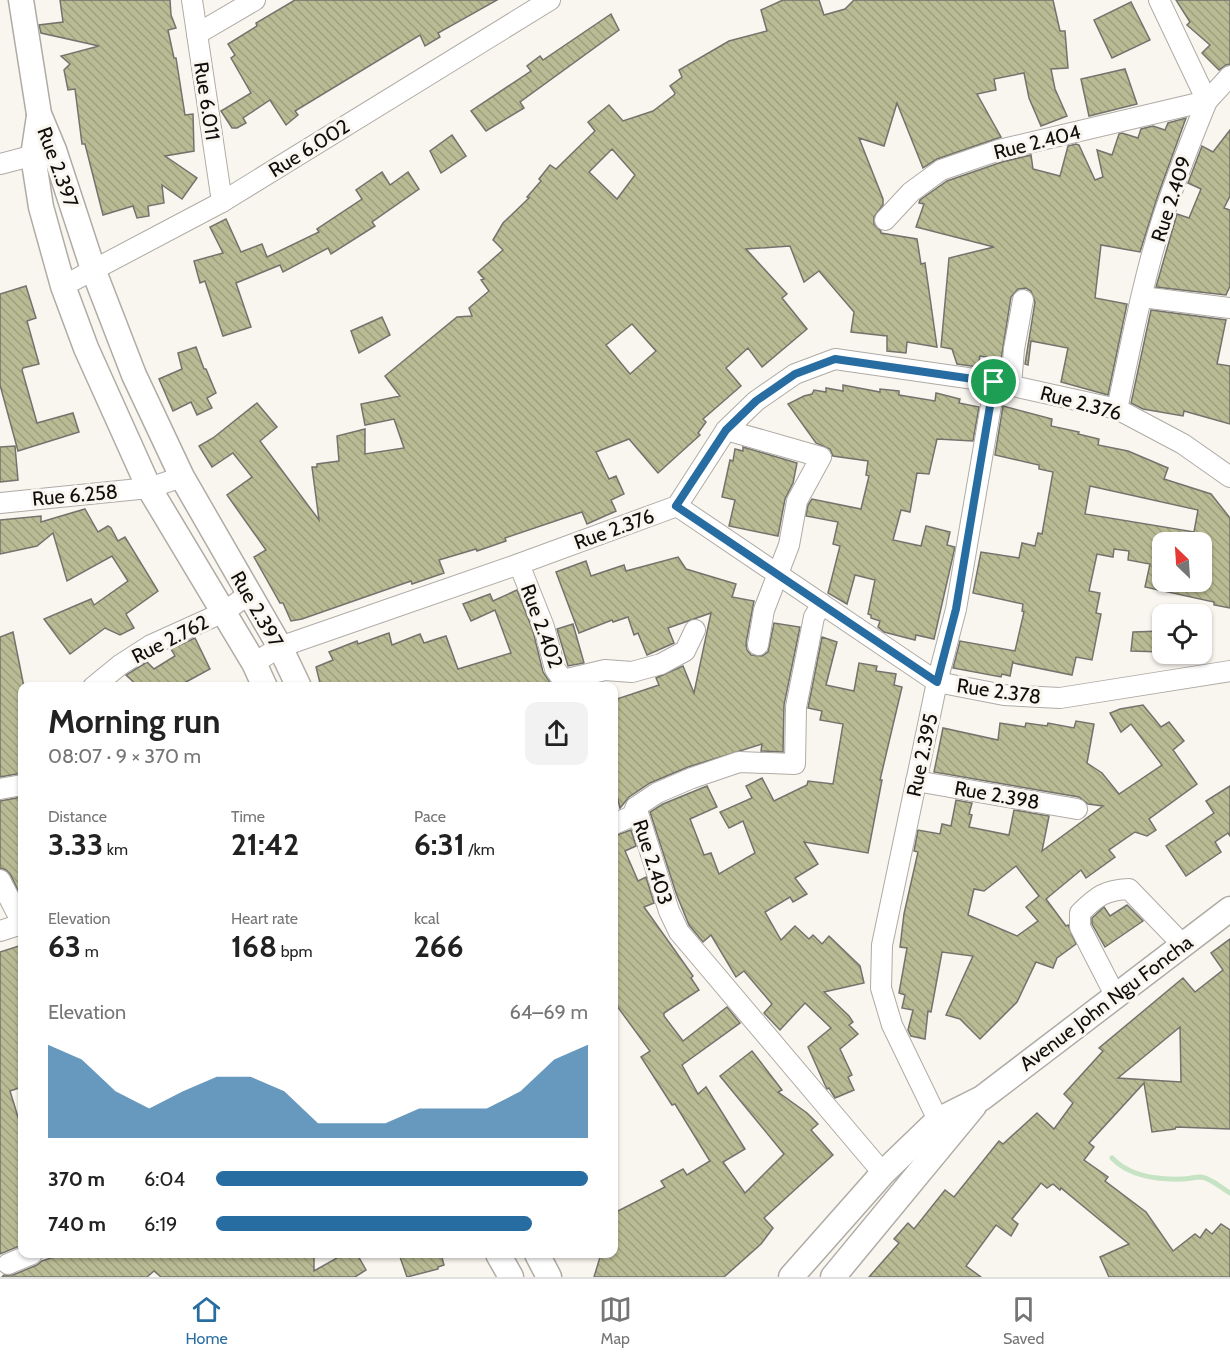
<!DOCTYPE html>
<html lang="en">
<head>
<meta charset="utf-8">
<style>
	:root { --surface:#fff; --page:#f2f2f2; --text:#222; --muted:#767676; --line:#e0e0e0; --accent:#286da2 }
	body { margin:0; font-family:Cabin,sans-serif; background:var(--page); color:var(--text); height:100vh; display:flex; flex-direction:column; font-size:22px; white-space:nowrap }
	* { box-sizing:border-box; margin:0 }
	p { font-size:20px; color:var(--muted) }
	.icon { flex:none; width:33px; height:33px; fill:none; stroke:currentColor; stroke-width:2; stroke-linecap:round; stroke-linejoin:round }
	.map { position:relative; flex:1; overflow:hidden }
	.side { position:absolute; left:18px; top:682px; width:600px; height:576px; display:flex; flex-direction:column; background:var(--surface); border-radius:12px; box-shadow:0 2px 4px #0004 }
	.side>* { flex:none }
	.needle { width:39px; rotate:335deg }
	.tools { position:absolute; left:1152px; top:532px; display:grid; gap:12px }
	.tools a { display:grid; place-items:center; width:60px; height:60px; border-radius:12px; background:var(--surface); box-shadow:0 2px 4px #0004; font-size:30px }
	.pin { position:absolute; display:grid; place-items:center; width:51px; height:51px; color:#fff; margin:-26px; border:3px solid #fff; border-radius:50%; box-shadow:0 2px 6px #0007 }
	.round { display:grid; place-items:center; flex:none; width:63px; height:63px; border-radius:12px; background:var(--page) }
	.overview { display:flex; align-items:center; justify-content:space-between; height:102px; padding:0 30px }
	h1 { font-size:33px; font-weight:700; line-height:45px }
	.figures { display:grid; grid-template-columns:repeat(3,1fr); gap:9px; height:102px; padding:6px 30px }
	.figures div { display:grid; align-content:center }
	.figures b { font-size:30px; font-weight:700 }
	.figures small { font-size:16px; font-weight:400 }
	.figures p { font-size:16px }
	.chart { height:168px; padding:12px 30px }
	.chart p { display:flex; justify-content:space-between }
	.chart svg { width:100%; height:108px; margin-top:6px; fill:var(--accent); opacity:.7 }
	ul { padding:0 30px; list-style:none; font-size:20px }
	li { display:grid; grid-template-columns:96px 72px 1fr; align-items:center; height:45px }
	li i { height:15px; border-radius:8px; background:var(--accent) }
	.tabs { display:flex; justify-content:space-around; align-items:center; height:84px; border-top:2px solid var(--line); background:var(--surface); font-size:16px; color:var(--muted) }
	.tabs a { display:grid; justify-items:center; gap:3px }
	.tabs .on { color:var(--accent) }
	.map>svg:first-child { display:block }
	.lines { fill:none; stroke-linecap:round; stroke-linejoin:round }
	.stream { stroke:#c6e3c3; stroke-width:5 }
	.building { fill:url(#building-back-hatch); stroke:#73736d; stroke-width:1.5; fill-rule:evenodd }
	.minor-casing { stroke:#afaba5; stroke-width:22 }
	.major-casing { stroke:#afaba5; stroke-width:27 }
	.minor { stroke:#fff; stroke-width:20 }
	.major { stroke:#fff; stroke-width:24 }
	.route-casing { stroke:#fff; stroke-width:12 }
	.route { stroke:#286da2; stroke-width:8 }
	.labels { text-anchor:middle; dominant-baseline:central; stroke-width:6; stroke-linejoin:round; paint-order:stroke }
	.street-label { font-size:20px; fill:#100e0c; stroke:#f9f5ef }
</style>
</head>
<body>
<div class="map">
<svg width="1230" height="1277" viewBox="0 0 1230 1277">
	<defs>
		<pattern id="building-back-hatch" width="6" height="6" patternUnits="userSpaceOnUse" patternTransform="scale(1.5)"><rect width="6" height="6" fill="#b9bb94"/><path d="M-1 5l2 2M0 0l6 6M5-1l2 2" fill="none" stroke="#9ea07e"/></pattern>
	</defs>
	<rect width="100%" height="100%" fill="#f9f5ef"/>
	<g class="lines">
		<!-- stream -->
		<path class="stream" d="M 1112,1158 C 1129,1176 1158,1180 1182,1179 C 1188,1179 1195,1177 1201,1177 C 1211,1178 1221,1188 1230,1193"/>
	</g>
	<!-- building -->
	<g class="building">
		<polygon points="60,0 170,0 171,15 176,28 168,30 174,58 176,58 185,115 193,114 194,151 165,156 197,178 182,199 162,185 164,203 148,206 149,216 137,218 133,206 103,215 85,144 82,144 75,89 68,90 64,70 70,64 61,56 99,46 41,33 39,25 63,22"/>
		<polygon points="295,0 497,0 438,33 440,37 425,46 420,35 295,111 298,115 286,125 270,100 243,118 246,123 237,128 232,128 221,111 251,93 231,58 235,55 228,44 257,26 256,23"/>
		<path d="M 783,0 L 819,0 L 824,15 L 845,9 L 854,0 L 1053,0 L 1060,31 L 1065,31 L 1068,68 L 1051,69 L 1055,89 L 1067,116 L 1041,126 L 1029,98 L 1024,73 L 994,79 L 996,90 L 977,94 L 1001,137 L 937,159 L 923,168 L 897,103 L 884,146 L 859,138 L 883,199 L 883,205 L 874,217 L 874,224 L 881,231 L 881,233 L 917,239 L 921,264 L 925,263 L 937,347 L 907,342 L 906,353 L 887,351 L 887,336 L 851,332 L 854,312 L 819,271 L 804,282 L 790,246 L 746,249 L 787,294 L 782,298 L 807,329 L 762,367 L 748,348 L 726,368 L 741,386 L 703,419 L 706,422 L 698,433 L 700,435 L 658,473 L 629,439 L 596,452 L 609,479 L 616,476 L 624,494 L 611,500 L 616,511 L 587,524 L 582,512 L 505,538 L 506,541 L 477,551 L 476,549 L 439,560 L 444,573 L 412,584 L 411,581 L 302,619 L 291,621 L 283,603 L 280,603 L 254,557 L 266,550 L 227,495 L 252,477 L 233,453 L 212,467 L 199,446 L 213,438 L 257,403 L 277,427 L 260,441 L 319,520 L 312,467 L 317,467 L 317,464 L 339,461 L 337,436 L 365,429 L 365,454 L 404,448 L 394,419 L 365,425 L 361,404 L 400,396 L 385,376 L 457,317 L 472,316 L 469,308 L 489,291 L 481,280 L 484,279 L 478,272 L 503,250 L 493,240 L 503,223 L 529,198 L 527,197 L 541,181 L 539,179 L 550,165 L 556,169 L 595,131 L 588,122 L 609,105 L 623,121 L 653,111 L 674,95 L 675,93 L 670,86 L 682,77 L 679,70 L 729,41 L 767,31 L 761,10 ZM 612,149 L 635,175 L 617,199 L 589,172 ZM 632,324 L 656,351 L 630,374 L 606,345 Z"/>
		<polygon points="1176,0 1230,0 1230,64 1226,65 1219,70 1202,53 1210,45 1187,25 1190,22"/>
		<polygon points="1131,2 1150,40 1112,58 1094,20"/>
		<polygon points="611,14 619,30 520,102 524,108 486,131 471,111 531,71 527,66 540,56 543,60"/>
		<polygon points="1125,69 1137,104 1089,116 1081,79"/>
		<polygon points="1186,118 1157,198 1140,252 1101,245 1095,298 1127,304 1108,395 1061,382 1068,348 1031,341 1028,365 1025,364 1035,302 1031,291 1026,288 1018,289 1011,297 1001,360 980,356 978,367 957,364 952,349 941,347 949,258 994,247 916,227 924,204 919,203 920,200 947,181 1002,162 1031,155 1033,169 1060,176 1068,146 1076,144 1079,145 1095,180 1103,177 1097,150 1112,155 1119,134 1122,133 1138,138 1141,129 1153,126 1165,130 1168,123"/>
		<polygon points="1230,130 1230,196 1224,208 1230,210 1230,286 1226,295 1156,287 1177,214 1189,218 1201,189 1188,183 1202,146 1213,152"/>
		<polygon points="452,135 466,156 441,173 430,151"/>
		<polygon points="382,172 390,185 408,172 419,189 372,222 375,226 331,254 328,248 283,272 280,265 236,283 251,327 223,336 205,281 200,283 194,261 223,253 210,227 226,219 241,252 262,244 267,257 319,232 317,229 362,199 356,190"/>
		<polygon points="26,286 36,318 27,321 39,364 23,368 22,370 37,423 73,413 79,432 18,451 0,385 0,294"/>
		<polygon points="1151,310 1226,320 1217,364 1230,366 1230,424 1184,411 1183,416 1143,409 1131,403"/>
		<polygon points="382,317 390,335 359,353 351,331"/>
		<polygon points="196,347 204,369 206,369 216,393 207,398 212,408 197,415 191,402 173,411 159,379 182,369 178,353"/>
		<polygon points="843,385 880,392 880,389 899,391 899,395 935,401 936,393 960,399 959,403 979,407 973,441 937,439 929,474 917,473 910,512 901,510 893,540 921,546 926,526 950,532 947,545 955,547 934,639 916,635 915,640 884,632 878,627 880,621 871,618 871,615 868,614 875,580 855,575 847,604 828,593 840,546 833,544 838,522 806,516 808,505 812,499 861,509 869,476 866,475 868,461 833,456 830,449 816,443 788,404 804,396 812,394 814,390 826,392 826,388 843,391"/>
		<path d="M 1003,406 L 1052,419 L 1051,426 L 1079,432 L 1078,434 L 1099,439 L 1098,445 L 1128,451 L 1168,468 L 1164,479 L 1211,494 L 1230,518 L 1230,608 L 1214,605 L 1214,602 L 1145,587 L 1150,564 L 1128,560 L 1129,551 L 1114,549 L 1113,557 L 1097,554 L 1089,591 L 1100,593 L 1096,613 L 1101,614 L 1092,660 L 1076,657 L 1072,675 L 1013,663 L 1013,661 L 1010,676 L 1002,674 L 1001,677 L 953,668 L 960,641 L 1015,651 L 1024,612 L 1022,611 L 1023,604 L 973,593 L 981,552 L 1019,558 L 1022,543 L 1035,546 L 1038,533 L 1042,534 L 1053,472 L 1039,469 L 1039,465 L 995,455 ZM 1090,486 L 1198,510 L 1194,532 L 1085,514 ZM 1162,543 L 1202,543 L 1202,582 L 1162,582 Z"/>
		<polygon points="15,446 18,480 0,482 0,447"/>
		<polygon points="743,447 797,463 793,483 785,499 778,536 729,526 735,500 722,497 730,460 733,461 735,449 743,451"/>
		<polygon points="85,509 98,532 108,526 111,528 118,541 125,537 158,591 126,614 134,628 120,635 105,628 70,654 44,619 91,599 94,605 128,581 112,556 67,581 53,533 37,546 0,554 0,520 41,516 41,522"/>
		<polygon points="678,557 686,569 736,584 732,597 754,601 746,643 747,650 751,655 762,656 768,652 774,623 800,627 784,705 783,752 761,751 762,744 688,767 650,783 629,797 620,808 614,784 614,700 659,685 656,678 683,666 694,693 711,613 668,628 674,643 647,655 638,633 634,635 628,617 613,622 612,620 579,633 556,572 586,561 591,576 624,565 626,571"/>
		<polygon points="517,590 533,631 543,672 553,687 321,687 316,667 333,660 329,652 357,641 358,644 389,633 392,645 420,634 424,643 446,636 458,669 511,653 495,610 471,621 463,604 490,594 493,601"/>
		<polygon points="573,624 584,663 568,666 557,629"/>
		<polygon points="1162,631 1162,652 1131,651 1133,632"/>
		<polygon points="13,632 24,687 22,687 22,773 0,777 0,637"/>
		<polygon points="822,637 837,642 826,685 854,691 859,663 877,666 876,671 896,674 894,685 902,687 880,780 882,780 868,853 804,842 818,864 795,878 807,894 793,902 790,897 765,912 781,940 795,926 809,939 813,935 822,944 829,936 860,966 864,983 824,992 849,1016 853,1022 849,1025 858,1034 840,1049 852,1075 848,1077 854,1090 835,1098 829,1088 827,1089 825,1085 808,1047 831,1028 805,1003 780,1030 764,1013 772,1004 744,971 736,977 711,935 703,942 689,925 676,893 650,812 663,804 707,786 717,807 690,819 704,855 711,853 719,874 755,853 743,821 729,828 720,812 752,798 746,786 762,778 774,801 807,785 808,781 833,784 843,724 820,720 822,711 808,708"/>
		<polygon points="195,638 210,669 186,682 177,687 139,687 126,675 147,662 154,669 175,656 171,649"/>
		<path d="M 1143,705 L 1161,727 L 1169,722 L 1184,741 L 1173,750 L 1197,784 L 1149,819 L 1156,830 L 1147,836 L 1135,832 L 1109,850 L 1115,857 L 1086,878 L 1081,870 L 1046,899 L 1066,926 L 1068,925 L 1076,944 L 1057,958 L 1053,968 L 1036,962 L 1017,1002 L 980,1039 L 960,1019 L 946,1015 L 973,956 L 942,952 L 931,1012 L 928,1011 L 925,1039 L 911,1036 L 908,1030 L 913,1010 L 902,1008 L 905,995 L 899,993 L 907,948 L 900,947 L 904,914 L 918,852 L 914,851 L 918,830 L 940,834 L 942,824 L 951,826 L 956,800 L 972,803 L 969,814 L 972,815 L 969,827 L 1009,835 L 1014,810 L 1049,816 L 1042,851 L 1103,806 L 1088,804 L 1079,797 L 934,772 L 943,728 L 998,740 L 1000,723 L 1025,727 L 1026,723 L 1047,726 L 1048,723 L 1074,728 L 1076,721 L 1094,724 L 1087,763 L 1102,773 L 1119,794 L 1162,765 L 1131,724 L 1121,732 L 1110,713 L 1120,709 ZM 1016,866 L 1039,896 L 1026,907 L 1038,921 L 1017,936 L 968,915 L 974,889 L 984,891 Z"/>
		<polygon points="1230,786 1230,836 1228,833 1215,842 1221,852 1186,876 1166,846 1214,813 1206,801"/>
		<polygon points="22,797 22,898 10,874 6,870 0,868 0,801"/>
		<polygon points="631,830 636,846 625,851 638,881 646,877 654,903 644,907 693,976 691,978 699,990 664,1013 664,1016 683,1041 727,1007 740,1023 682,1065 698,1094 706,1087 745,1149 723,1162 745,1193 784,1154 720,1076 752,1051 782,1090 778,1092 807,1113 818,1124 811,1130 833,1155 764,1218 773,1228 761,1244 724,1277 594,1277 601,1254 614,1254 614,1213 665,1187 661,1181 683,1169 687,1175 710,1161 675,1104 672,1105 641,1057 650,1051 614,1002 614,836"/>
		<polygon points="1127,905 1143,921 1105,947 1092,924 1092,918 1104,907 1110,916"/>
		<path d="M 1230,939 L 1230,1129 L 1176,1127 L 1175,1129 L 1152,1132 L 1144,1083 L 1089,1143 L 1094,1147 L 1084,1160 L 1108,1177 L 1105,1181 L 1146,1212 L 1173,1251 L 1195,1234 L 1200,1238 L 1206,1229 L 1212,1234 L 1221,1224 L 1230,1230 L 1230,1277 L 1109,1277 L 1100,1257 L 1129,1244 L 1061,1188 L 1060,1190 L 1053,1184 L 1047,1188 L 1041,1183 L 1012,1219 L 1018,1224 L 1011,1236 L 996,1225 L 966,1266 L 981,1277 L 869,1277 L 899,1243 L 894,1239 L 908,1223 L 914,1229 L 945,1190 L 954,1197 L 999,1141 L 1003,1144 L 1037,1113 L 1054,1129 L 1073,1103 L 1064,1094 L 1103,1051 L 1099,1048 L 1183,978 L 1195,992 L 1223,970 L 1211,953 ZM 1180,1027 L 1181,1082 L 1118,1078 Z"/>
		<polygon points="22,945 22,1087 10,1091 22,1130 22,1245 0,1254 0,952"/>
		<polygon points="63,1254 314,1254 314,1271 344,1254 357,1254 366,1270 355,1277 161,1277 154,1271 147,1277 2,1277 4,1275 13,1275 37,1265 42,1261"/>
		<polygon points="399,1254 441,1254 444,1265 438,1267 438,1269 407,1277"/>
	</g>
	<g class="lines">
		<defs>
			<g id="minor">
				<polyline points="192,0 222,202"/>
				<polyline points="197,34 255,0"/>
				<polyline points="0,164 46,152"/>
				<polyline points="885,220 911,192 941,170 999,150 1207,101 1230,76"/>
				<polyline points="63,286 222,202 550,0"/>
				<polyline points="1142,297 1230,308"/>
				<polyline points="1011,385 1014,349 1023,300"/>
				<path d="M 1117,409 C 1131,345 1143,279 1163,217 C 1176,178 1191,140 1207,101 L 1159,0"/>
				<polyline points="726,430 821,457 797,501 789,545 764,610 758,645"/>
				<polyline points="0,503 149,488 182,477"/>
				<polyline points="677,506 937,682 1004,695 1060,698 1230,671"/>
				<polyline points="519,564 544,627 555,669 563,680 605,670 632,672 661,664 685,651 695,630"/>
				<polyline points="822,604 814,617 796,707 795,764 739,762 692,778 657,793 636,807 669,911 679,932 883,1173"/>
				<polyline points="254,663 280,647 519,564 677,506 726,430 756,401 795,374 835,359 995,382 1117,409 1183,444 1230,477"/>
				<polyline points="93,687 120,665 151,645 224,612 249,594"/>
				<polyline points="916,781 1077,809"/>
				<polyline points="0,789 22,785"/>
				<polyline points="614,824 632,816 636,807"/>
				<polyline points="0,880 22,923"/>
				<polyline points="0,931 22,924"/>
				<path d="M 1116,997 L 1080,927 L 1080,913 C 1097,896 1105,890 1129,889 L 1183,945"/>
				<polyline points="938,1120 892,1025 881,988 882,945 937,682 956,609 995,382"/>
				<polyline points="8,1264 32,1254"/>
			</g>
			<g id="major">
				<polyline points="21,0 39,114 54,150 93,269 134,375 182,477 280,647 299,687"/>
				<polyline points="39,116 33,156 41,207 63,286 86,348 149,488 254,663 265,687"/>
				<polyline points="498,1254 511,1277"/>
				<polyline points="537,1254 549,1277"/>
				<polyline points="791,1277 883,1173 938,1120 982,1098 1230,909"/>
				<polyline points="833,1277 974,1106"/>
			</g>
		</defs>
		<!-- minor casing -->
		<use href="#minor" class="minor-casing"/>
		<!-- major casing -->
		<use href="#major" class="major-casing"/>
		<!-- minor -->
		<use href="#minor" class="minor"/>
		<!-- major -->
		<use href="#major" class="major"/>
	</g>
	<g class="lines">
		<defs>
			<polygon id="route" points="835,359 994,382 956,609 937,682 676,506 726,430 756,401 795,374"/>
		</defs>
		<!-- route casing -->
		<use href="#route" class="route-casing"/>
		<!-- route -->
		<use href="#route" class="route"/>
	</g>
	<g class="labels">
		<!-- street labels -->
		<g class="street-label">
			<text transform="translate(207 101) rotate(81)">Rue 6.011</text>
			<text transform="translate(1037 142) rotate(-14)">Rue 2.404</text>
			<text transform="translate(309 148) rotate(-32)">Rue 6.002</text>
			<text transform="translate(58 167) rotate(70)">Rue 2.397</text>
			<text transform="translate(1171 199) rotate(-72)">Rue 2.409</text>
			<text transform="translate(1081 403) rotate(15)">Rue 2.376</text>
			<text transform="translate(75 495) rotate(-5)">Rue 6.258</text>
			<text transform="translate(614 529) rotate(-20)">Rue 2.376</text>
			<text transform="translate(257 609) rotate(60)">Rue 2.397</text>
			<text transform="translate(542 626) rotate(70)">Rue 2.402</text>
			<text transform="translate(170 639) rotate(-27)">Rue 2.762</text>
			<text transform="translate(999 691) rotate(8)">Rue 2.378</text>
			<text transform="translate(922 755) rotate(-78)">Rue 2.395</text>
			<text transform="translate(997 795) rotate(10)">Rue 2.398</text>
			<text transform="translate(653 862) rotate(72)">Rue 2.403</text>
			<text transform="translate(1106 1003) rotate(-37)">Avenue John Ngu Foncha</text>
		</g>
	</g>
</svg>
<div class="tools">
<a><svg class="needle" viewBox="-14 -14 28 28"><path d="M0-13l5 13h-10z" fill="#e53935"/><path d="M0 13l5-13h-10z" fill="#767676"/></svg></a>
<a><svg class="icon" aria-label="locate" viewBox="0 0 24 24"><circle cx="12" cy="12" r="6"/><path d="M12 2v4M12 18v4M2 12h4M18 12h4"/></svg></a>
</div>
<div class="pin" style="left:994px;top:382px;background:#1e9e55"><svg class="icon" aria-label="arrive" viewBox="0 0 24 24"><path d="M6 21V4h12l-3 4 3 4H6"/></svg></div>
<section class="side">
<div class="overview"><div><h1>Morning run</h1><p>08:07 · 9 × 370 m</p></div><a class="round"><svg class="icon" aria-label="share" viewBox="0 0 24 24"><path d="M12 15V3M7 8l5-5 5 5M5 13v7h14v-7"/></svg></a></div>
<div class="figures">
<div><p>Distance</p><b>3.33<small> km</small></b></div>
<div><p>Time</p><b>21:42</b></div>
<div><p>Pace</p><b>6:31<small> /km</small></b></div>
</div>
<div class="figures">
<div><p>Elevation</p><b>63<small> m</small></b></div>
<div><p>Heart rate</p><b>168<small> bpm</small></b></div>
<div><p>kcal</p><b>266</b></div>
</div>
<div class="chart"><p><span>Elevation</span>64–69 m</p>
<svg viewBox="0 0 160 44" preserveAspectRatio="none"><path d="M0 44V6L10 12L20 25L30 32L40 25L50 19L60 19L70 25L80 38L90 38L100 38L110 32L120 32L130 32L140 25L150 12L160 6V44z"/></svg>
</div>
<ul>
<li><b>370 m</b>6:04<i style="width:100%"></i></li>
<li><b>740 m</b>6:19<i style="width:85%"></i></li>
</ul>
</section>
</div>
<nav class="tabs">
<a class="on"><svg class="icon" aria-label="home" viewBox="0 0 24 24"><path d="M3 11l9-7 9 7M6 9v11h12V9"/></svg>Home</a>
<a><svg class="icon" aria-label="map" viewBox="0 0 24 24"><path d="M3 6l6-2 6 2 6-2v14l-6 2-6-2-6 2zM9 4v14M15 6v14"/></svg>Map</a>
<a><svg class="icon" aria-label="saved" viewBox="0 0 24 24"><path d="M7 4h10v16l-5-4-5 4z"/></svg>Saved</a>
</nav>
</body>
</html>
